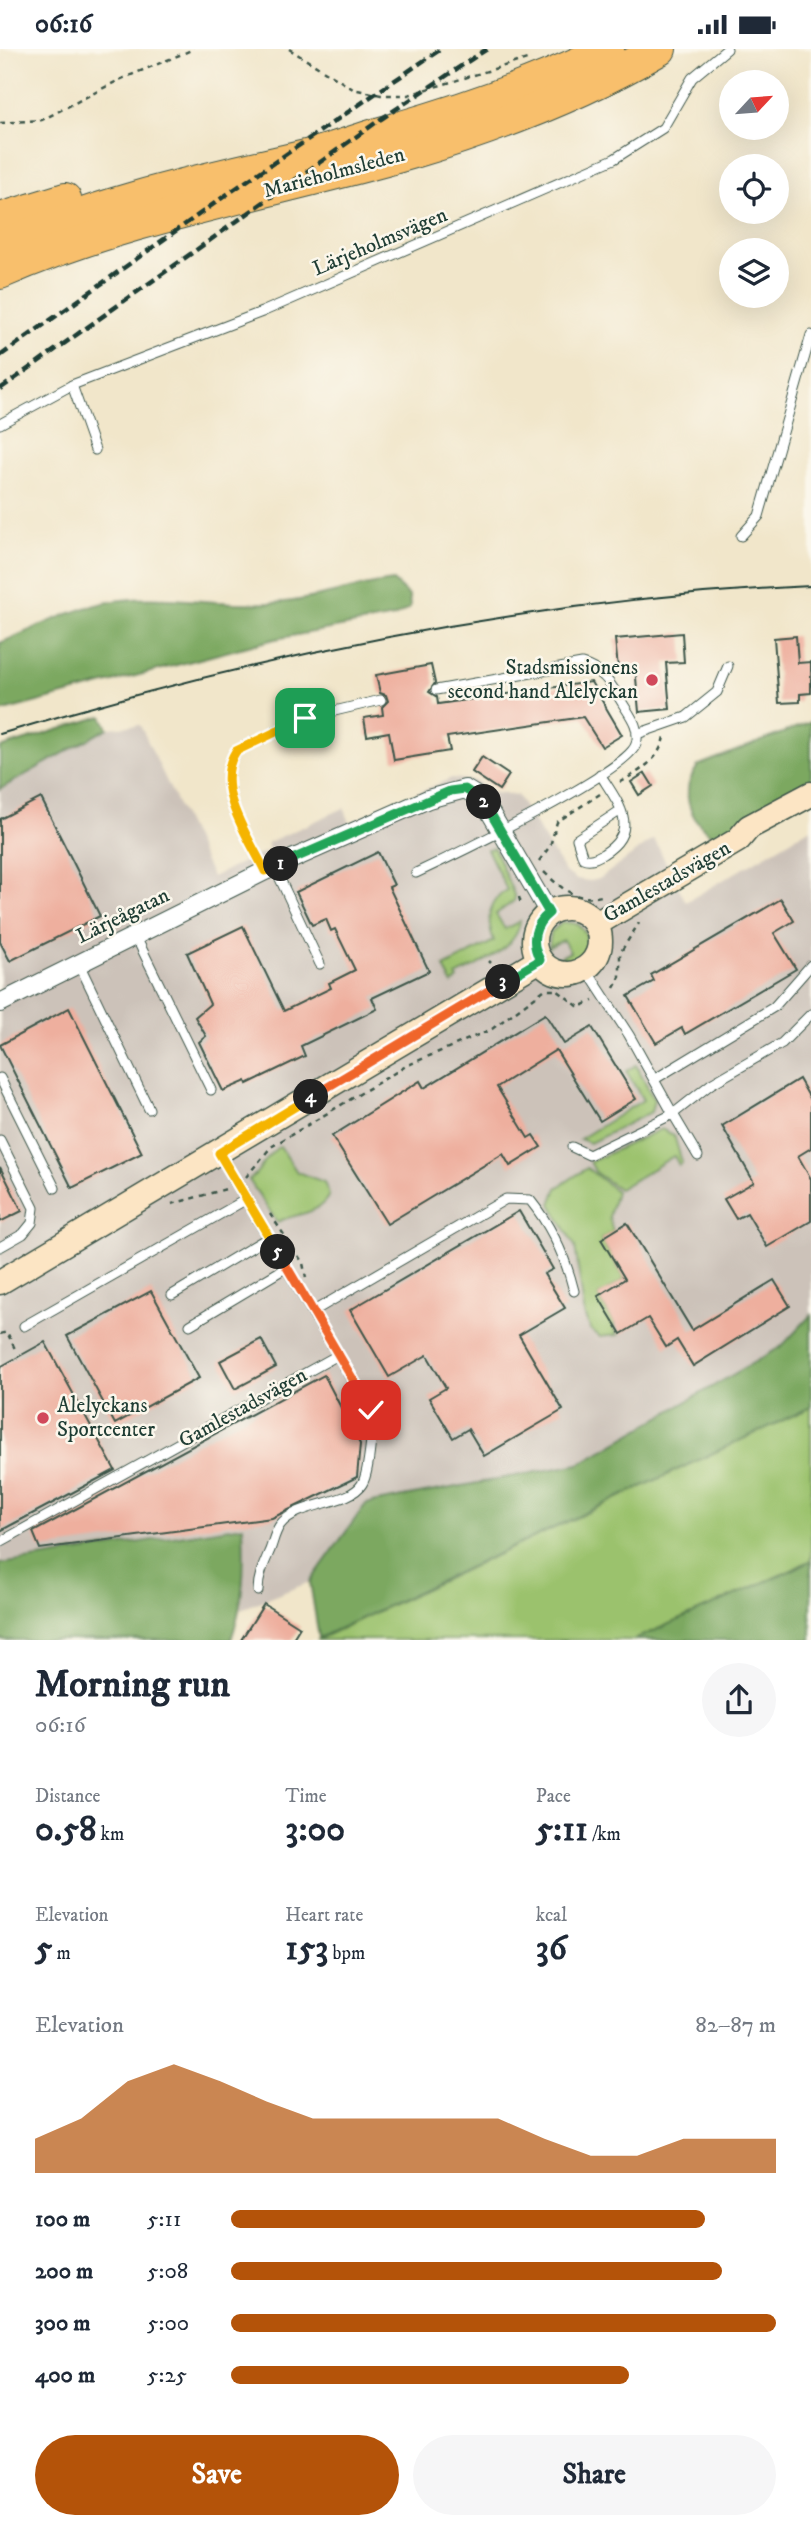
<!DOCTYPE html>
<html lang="en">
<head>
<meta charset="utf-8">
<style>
	:root { --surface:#fff; --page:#f6f6f7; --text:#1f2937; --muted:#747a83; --accent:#b45309 }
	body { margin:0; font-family:"IM FELL DW Pica",serif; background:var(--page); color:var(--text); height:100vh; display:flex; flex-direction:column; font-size:26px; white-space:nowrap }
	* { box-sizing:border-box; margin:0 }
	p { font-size:23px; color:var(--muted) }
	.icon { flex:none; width:38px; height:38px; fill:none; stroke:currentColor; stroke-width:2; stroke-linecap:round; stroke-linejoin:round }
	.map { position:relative; height:1591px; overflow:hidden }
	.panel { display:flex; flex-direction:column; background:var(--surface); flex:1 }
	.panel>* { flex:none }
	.needle { width:46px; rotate:64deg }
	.tools { position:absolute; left:719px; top:21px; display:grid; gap:14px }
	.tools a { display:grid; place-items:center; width:70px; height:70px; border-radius:50%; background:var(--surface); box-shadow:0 7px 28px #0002; font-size:35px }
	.pin { position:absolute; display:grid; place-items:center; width:60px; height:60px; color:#fff; margin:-30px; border-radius:14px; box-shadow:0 4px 10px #0006 }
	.km { position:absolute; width:35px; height:35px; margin:-18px; border-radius:50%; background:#222; color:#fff; font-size:19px; line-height:35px; text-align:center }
	.round { display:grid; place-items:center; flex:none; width:74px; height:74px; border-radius:37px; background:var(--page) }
	.head { display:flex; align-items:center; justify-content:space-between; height:119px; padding:0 35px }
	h1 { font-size:38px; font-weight:700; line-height:52px }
	.metrics { display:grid; grid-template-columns:repeat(3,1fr); gap:10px; height:119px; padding:7px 35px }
	.metrics div { display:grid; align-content:center }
	.metrics b { font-size:35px; font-weight:700 }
	.metrics small { font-size:19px; font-weight:400 }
	.metrics p { font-size:19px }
	.chart { height:196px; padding:14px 35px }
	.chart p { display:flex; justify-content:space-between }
	.chart svg { width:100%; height:126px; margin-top:7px; fill:var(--accent); opacity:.7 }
	.button { display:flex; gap:14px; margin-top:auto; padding:14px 35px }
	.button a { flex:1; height:80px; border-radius:42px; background:var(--accent); color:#fff; font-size:28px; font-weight:700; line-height:80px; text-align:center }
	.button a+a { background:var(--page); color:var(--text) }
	ul { padding:0 35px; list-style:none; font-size:23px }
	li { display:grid; grid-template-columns:112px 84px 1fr; align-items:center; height:52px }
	li i { height:18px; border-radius:9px; background:var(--accent) }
	.status { display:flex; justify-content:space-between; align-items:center; height:49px; padding:0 35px; background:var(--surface); direction:ltr }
	.status svg { height:19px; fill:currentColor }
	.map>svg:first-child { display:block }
	.industrial { fill:#ccc2b9 }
	.green { fill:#9bc26d; stroke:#5d8050; stroke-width:2 }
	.forest { fill:#7ca860; stroke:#4e724a; stroke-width:2 }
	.building { fill:#eeaf9e }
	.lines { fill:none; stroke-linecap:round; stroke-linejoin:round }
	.lane-casing { stroke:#3e564a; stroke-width:11 }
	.street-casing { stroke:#3e564a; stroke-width:20 }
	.secondary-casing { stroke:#3e564a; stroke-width:27 }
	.highway-casing { stroke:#3e564a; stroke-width:34 }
	.path { stroke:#3e564a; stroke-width:2.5; stroke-dasharray:5 5; stroke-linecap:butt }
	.lane { stroke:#fff; stroke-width:9 }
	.street { stroke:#fff; stroke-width:18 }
	.secondary { stroke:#fce5c4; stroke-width:24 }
	.highway { stroke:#f8bf6c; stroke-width:32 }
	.tram { stroke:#1f3d34; stroke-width:2 }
	.rail { stroke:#1f3d34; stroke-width:4.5; stroke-dasharray:10 5; stroke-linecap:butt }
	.split-1-casing { stroke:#fff; stroke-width:14 }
	.split-2-casing { stroke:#fff; stroke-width:14 }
	.split-3-casing { stroke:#fff; stroke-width:14 }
	.split-4-casing { stroke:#fff; stroke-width:14 }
	.split-5-casing { stroke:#fff; stroke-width:14 }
	.split-6-casing { stroke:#fff; stroke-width:14 }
	.split-1 { stroke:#f5b400; stroke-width:9 }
	.split-2 { stroke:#22a559; stroke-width:9 }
	.split-3 { stroke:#22a559; stroke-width:9 }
	.split-4 { stroke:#f0652b; stroke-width:9 }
	.split-5 { stroke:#f5b400; stroke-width:9 }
	.split-6 { stroke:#f0652b; stroke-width:9 }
	.poi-dot { fill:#d1495b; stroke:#fbf7ec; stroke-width:2.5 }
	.labels { text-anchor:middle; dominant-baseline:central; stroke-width:5; stroke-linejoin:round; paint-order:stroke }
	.street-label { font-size:21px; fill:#1f3d34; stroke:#fbf7ec }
	.poi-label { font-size:21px; fill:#1f3d34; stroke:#fbf7ec; text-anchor:end }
</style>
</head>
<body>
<div class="status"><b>06:16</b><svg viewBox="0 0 49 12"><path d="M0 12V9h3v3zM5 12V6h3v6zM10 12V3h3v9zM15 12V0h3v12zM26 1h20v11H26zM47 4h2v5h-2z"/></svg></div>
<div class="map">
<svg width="811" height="1591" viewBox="0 0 811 1591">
	<rect width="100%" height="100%" fill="#fbf7ec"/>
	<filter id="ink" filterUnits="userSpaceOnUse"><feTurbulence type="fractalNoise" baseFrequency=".0143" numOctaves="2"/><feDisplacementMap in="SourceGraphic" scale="14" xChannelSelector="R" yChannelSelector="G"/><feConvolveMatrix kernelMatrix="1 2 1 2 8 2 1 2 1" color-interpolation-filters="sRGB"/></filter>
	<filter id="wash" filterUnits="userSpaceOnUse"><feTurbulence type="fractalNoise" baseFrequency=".00686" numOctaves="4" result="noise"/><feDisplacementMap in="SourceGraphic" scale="28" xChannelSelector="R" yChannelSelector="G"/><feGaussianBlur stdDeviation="1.57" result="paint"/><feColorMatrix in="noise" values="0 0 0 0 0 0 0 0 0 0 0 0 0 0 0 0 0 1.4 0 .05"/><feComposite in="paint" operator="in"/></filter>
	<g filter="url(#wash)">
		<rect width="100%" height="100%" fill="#f1e6ca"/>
		<!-- industrial -->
		<polygon class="industrial" points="140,676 212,828 269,801 267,794 344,759 350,773 452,729 476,732 495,744 517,746 565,823 576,830 590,832 599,830 654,790 686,853 811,779 811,1266 782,1297 579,1415 366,1455 310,1533 241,1560 245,1516 242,1478 0,1515 0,740 108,679"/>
		<!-- green -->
		<g class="green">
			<path d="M 494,799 L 515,848 L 514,852 L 496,865 L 505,880 L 520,872 C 518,900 478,915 456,927 L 458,930 L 452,935 L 444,918 L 494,892 C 486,871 487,853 507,841 L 487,800 Z"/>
			<polygon points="563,873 578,875 586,885 586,901 574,911 559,909 570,903 563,891 549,898 551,883"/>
			<polygon points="636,1016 654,1051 651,1063 590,1094 580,1090 643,1051 626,1022"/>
			<polygon points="661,1080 674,1086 682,1113 679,1116 674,1107 619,1140 596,1124 590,1113"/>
			<path d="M 280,1097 L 297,1123 L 324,1133 L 329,1146 C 318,1167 295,1164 277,1173 L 249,1131 C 262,1122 265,1106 280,1097 Z"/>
			<polygon points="587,1119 616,1142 609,1168 613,1183 601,1190 625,1230 598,1247 615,1275 613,1277 618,1286 600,1288 592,1282 585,1268 575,1197 551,1155 557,1139"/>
			<polygon points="811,1358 811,1511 794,1520 633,1591 317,1591"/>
		</g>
		<!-- forest -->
		<g class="forest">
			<path d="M 393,532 L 409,547 L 410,559 L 394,568 L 275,590 L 0,663 L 0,594 C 39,578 79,556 121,551 C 178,545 236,560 293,552 C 327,547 359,536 393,532 Z"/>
			<polygon points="102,667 108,679 0,740 0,699"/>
			<path d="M 811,673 L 811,739 L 732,780 L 712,786 C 687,769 679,740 699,716 Z"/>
			<polygon points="811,1266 811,1358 319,1589 310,1533 366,1455 579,1415 782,1297"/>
			<path d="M 243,1477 C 245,1518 244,1553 231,1591 L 0,1591 L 0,1515 Z"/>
			<polygon points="811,1511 811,1591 633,1591 794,1520"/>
		</g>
		<g id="blocks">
			<!-- building -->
			<g class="building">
				<polygon points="682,584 684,613 666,614 670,660 639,663 635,617 618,619 615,590"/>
				<polygon points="796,587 798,614 811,613 811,644 800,645 800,653 779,654 774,589"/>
				<polygon points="431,616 435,634 429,643 437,648 438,655 591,633 622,686 602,698 583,668 447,688 450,702 394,711 389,683 367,687 364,669 383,666 382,658 388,652 386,646 380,644 376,626"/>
				<polygon points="482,708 509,726 499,741 472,723"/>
				<polygon points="645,724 653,737 639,746 631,733"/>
				<polygon points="41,749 100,867 10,912 0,893 0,770"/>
				<polygon points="378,803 394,836 389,838 429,922 372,949 377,960 301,997 305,1007 247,1035 246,1032 223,1042 199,993 206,987 195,968 210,955 187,904 243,877 284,962 331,939 329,934 355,921 335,880 331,882 326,870 312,876 296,843"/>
				<polygon points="781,850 794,872 774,884 796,920 685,985 682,979 656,994 628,947 654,932 651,926"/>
				<polygon points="69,959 142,1104 72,1139 0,996"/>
				<polygon points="545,965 564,995 592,978 636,1050 600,1072 556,1001 497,1038 528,1089 533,1086 541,1098 510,1117 503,1105 387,1175 332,1087 420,1032 424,1039"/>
				<polygon points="799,1030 811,1051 811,1099 798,1107 811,1130 811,1172 767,1198 747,1164 736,1170 724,1150 754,1133 722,1077"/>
				<polygon points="0,1118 22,1162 0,1173"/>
				<polygon points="519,1162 553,1220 544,1225 565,1259 519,1286 563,1361 484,1407 468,1380 453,1389 429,1349 446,1339 427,1306 389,1328 350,1261"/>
				<polygon points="627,1174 692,1281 774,1231 790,1257 693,1317 677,1291 666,1298 648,1269 621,1285 598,1247 625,1230 601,1190"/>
				<polygon points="151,1242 199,1329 115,1375 67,1287"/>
				<polygon points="261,1290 276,1318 235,1340 220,1312"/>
				<polygon points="45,1293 115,1421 0,1482 0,1318"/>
				<polygon points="324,1326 360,1395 357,1428 272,1469 40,1500 33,1483"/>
				<polygon points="264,1555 300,1578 292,1591 241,1591"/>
			</g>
		</g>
	</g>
	<g filter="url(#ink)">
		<use href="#blocks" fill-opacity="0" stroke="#3e564a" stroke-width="2"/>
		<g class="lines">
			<defs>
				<g id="lane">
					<polyline points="0,375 72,336"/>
					<polyline points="95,401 72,336 262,263 614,110 663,79 692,29 727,0"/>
					<polyline points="741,487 759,467 811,286"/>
					<polyline points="637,685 686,668 717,643 728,617"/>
					<path d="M 600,725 C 618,754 642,781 603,805 C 596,809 590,812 583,809 L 577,790 L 621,761"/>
					<polyline points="274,817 320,915"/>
					<path d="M 265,822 C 249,788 212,739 236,702 L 305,669 L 381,651"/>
					<path d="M 416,824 C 450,808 628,723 636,695 C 641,680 630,666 623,655 C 612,637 604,621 582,615 L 436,641"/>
					<polyline points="135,886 211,1041"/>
					<polyline points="79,915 149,1060"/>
					<polyline points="586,920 629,986 673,1065 711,1035 782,994 811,965"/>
					<polyline points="0,1029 55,1139"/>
					<polyline points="655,1030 774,958 811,916"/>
					<polyline points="0,1091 34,1159 32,1174 23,1185 0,1198"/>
					<polyline points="572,1098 589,1106 673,1065 698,1107"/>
					<path d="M 219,1105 L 312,1263 L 506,1150 L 530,1151 C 551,1177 566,1210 574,1242"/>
					<polyline points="172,1246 269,1188"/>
					<polyline points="190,1276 287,1218"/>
					<polyline points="24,1277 245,1151"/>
					<polyline points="0,1493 338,1306 312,1263"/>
					<path d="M 258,1542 C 258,1527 264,1515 270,1501 C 273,1493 275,1483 280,1476 C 297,1453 349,1456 362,1435 C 370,1422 370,1387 374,1371 L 338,1306"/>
				</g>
				<polyline id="street" points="0,954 265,822 428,750 465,740 483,751 549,864"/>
				<g id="secondary">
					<circle cx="567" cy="892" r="33"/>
					<polyline points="596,875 738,791 749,778 811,745"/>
					<polyline points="0,1233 540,911"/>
				</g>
				<g id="highway">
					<polyline points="0,170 65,150"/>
					<path d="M 0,198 C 101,151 207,130 314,105 C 341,98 368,87 395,80 C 468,59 540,34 608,0"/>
					<path d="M 0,224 C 132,166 274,144 411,104 C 498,78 583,45 660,0"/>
				</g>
			</defs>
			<!-- lane casing -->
			<use href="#lane" class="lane-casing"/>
			<!-- street casing -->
			<use href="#street" class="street-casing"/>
			<!-- secondary casing -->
			<use href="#secondary" class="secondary-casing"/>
			<!-- highway casing -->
			<use href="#highway" class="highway-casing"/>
			<!-- path -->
			<g class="path">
				<polyline points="289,0 353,40 381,46 408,46 527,10"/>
				<polyline points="0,74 42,71 119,31 194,0"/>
				<path d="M 620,733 C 639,723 661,710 664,687"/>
				<polyline points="539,812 550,797 557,773 600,745"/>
				<path d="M 544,823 C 563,841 578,854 605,846"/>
				<polyline points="519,848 521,855"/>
				<polyline points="489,912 491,914"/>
				<polyline points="614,939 620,928 620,904 639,874"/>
				<polyline points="246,1128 271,1098 406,1017 492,980 544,941 557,941 579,958 593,952"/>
				<polyline points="172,1155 226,1140"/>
				<polyline points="270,1165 303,1214 306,1229"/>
				<polyline points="0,1285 7,1283 15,1300"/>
			</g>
			<!-- lane -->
			<use href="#lane" class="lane"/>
			<!-- street -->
			<use href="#street" class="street"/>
			<!-- secondary -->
			<use href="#secondary" class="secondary"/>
			<!-- highway -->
			<use href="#highway" class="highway"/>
			<!-- tram -->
			<path class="tram" d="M 0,685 C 265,604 534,550 811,537"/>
			<!-- rail -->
			<g class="rail">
				<polyline points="0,307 229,144 441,0"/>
				<polyline points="0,340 381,70 487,0"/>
			</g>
		</g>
	</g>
	<g class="lines" filter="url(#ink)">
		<defs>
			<path id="split-1" d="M 281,815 L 265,822 C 249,788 212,739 236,702 L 305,669"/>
			<polyline id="split-2" points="281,815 450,742 465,740 484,753"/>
			<path id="split-3" d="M 484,753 L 549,864 C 534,876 530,893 540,911 L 503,933"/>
			<polyline id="split-4" points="311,1048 503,933"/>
			<polyline id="split-5" points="278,1203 219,1104 311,1048"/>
			<polyline id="split-6" points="278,1203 371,1361"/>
		</defs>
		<!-- split-1 casing -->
		<use href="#split-1" class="split-1-casing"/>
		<!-- split-2 casing -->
		<use href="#split-2" class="split-2-casing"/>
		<!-- split-3 casing -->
		<use href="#split-3" class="split-3-casing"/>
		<!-- split-4 casing -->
		<use href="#split-4" class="split-4-casing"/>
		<!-- split-5 casing -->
		<use href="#split-5" class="split-5-casing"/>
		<!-- split-6 casing -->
		<use href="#split-6" class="split-6-casing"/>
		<!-- split-1 -->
		<use href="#split-1" class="split-1"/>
		<!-- split-2 -->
		<use href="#split-2" class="split-2"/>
		<!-- split-3 -->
		<use href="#split-3" class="split-3"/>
		<!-- split-4 -->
		<use href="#split-4" class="split-4"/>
		<!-- split-5 -->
		<use href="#split-5" class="split-5"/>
		<!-- split-6 -->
		<use href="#split-6" class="split-6"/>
	</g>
	<!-- markers -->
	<g class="poi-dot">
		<circle cx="652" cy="631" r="7"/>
		<circle cx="43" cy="1369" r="7"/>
	</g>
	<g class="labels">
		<!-- street labels -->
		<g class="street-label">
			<text transform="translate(334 124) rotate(-15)">Marieholmsleden</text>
			<text transform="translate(380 193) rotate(-23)">Lärjeholmsvägen</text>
			<text transform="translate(667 833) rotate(-30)">Gamlestadsvägen</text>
			<text transform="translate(123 867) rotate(-26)">Lärjeågatan</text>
			<text transform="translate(243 1359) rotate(-29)">Gamlestadsvägen</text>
		</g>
		<!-- poi labels -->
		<g class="poi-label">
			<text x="638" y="619">Stadsmissionens<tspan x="638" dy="24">second hand Alelyckan</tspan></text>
			<text x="57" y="1357" text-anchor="start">Alelyckans<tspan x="57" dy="24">Sportcenter</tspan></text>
		</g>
	</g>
</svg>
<div class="tools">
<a><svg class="needle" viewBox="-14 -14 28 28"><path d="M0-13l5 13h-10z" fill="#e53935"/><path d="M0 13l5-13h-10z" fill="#747a83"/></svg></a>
<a><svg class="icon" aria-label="locate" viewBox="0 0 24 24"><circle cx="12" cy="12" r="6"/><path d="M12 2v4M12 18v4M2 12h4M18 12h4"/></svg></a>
<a><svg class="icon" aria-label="layers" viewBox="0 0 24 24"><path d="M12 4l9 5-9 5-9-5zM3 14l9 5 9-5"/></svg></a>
</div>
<div class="pin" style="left:305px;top:669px;background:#1e9e55"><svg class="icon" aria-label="arrive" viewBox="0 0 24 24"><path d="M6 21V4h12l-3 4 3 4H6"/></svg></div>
<div class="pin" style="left:371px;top:1361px;background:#d93025"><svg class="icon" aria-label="check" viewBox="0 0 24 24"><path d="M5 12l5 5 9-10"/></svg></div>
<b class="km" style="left:281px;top:815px">1</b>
<b class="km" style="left:484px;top:753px">2</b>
<b class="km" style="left:503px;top:933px">3</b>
<b class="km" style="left:311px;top:1048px">4</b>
<b class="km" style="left:278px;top:1203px">5</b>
</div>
<section class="panel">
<div class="head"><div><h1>Morning run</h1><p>06:16</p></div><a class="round"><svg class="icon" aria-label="share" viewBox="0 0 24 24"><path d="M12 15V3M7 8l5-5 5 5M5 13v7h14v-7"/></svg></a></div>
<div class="metrics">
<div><p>Distance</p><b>0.58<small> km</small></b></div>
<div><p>Time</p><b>3:00</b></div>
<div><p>Pace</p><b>5:11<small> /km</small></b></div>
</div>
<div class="metrics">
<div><p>Elevation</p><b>5<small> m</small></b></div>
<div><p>Heart rate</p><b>153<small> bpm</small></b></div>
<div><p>kcal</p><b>36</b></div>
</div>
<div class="chart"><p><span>Elevation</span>82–87 m</p>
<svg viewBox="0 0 160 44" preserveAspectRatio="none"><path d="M0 44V32L10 25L20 12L30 6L40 12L50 19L60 25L70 25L80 25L90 25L100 25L110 32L120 38L130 38L140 32L150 32L160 32V44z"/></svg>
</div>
<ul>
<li><b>100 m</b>5:11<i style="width:87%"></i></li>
<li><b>200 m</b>5:08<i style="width:90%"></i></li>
<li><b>300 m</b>5:00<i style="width:100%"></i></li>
<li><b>400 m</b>5:25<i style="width:73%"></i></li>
</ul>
<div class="button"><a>Save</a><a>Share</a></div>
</section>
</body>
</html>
